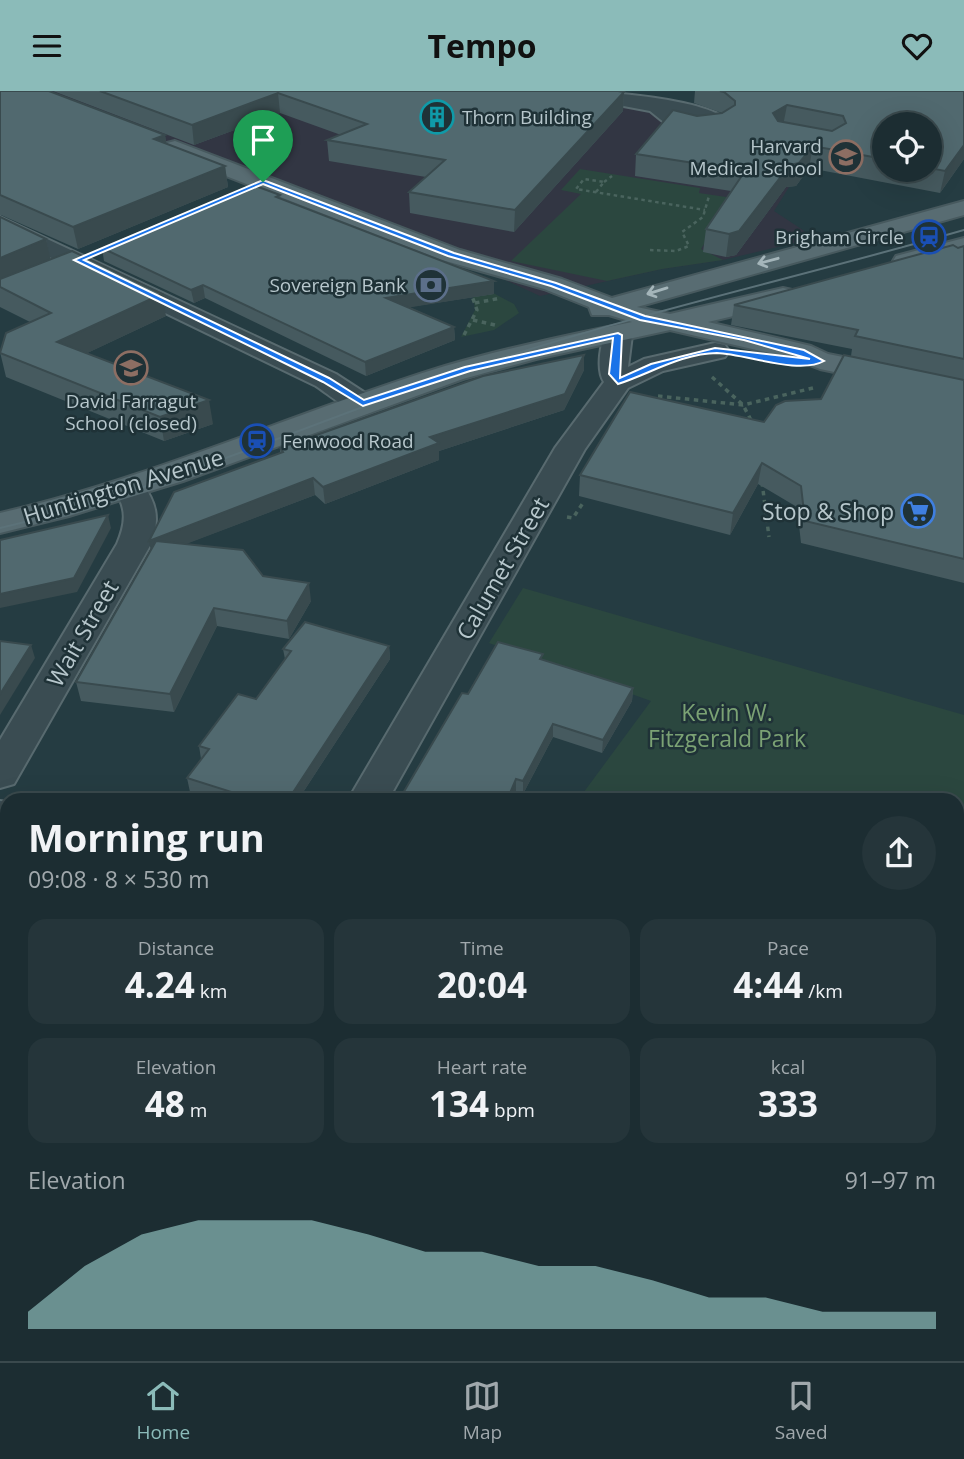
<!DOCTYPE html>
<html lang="en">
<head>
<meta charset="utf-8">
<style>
	:root { --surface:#1c2d32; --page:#25353a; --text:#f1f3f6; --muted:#a0a8ac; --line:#3a494d; --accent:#8bbbb9 }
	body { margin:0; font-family:"Open Sans",sans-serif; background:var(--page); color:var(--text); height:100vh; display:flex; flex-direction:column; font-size:26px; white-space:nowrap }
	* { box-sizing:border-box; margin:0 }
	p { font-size:23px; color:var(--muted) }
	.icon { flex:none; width:38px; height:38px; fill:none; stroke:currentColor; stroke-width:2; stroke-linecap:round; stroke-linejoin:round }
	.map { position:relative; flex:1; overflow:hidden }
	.panel { position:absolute; left:0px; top:702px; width:964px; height:569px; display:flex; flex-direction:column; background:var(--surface); border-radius:21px 21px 0 0; box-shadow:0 7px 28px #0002,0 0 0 2px var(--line) }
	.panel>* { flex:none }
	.buttons { position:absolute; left:872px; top:21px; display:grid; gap:14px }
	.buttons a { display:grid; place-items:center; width:70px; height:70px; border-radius:50%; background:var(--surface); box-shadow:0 7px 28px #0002,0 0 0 2px var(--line); font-size:35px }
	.pin { position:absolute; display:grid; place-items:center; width:60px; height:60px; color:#fff; margin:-72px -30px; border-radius:50% 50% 50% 0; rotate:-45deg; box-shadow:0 0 7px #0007 }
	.pin .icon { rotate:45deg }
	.round { display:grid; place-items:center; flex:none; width:74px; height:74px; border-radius:37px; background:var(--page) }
	.summary { display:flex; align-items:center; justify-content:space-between; height:119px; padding:0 28px }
	h1 { font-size:38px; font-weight:700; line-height:52px }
	.stats { display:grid; grid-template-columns:repeat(3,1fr); gap:10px; height:119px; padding:7px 28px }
	.stats div { display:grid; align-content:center; border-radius:18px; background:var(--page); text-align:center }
	.stats b { font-size:35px; font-weight:700 }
	.stats small { font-size:19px; font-weight:400 }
	.stats p { font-size:19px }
	.chart { height:196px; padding:14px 28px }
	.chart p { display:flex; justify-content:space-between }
	.chart svg { width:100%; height:126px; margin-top:7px; fill:var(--accent); opacity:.7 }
	header { display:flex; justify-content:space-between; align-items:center; height:91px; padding:0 28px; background:var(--accent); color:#111; font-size:32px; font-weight:700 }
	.menu { display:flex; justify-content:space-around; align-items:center; height:98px; border-top:2px solid var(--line); background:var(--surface); font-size:19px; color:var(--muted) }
	.menu a { display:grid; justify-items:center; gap:4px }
	.menu .current { color:var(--accent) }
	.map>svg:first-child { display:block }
	.medical { fill:#323643 }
	.green { fill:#2b473f }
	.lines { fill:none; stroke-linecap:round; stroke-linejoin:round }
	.minor-casing { stroke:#586a6f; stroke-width:4 }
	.major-casing { stroke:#47595e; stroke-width:4 }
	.path-far1 { stroke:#4a645e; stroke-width:2.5; stroke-dasharray:3.5 3.5; stroke-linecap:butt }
	.path { stroke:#4a645e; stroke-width:3.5; stroke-dasharray:4.5 4.5; stroke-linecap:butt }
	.minor { fill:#3a4c52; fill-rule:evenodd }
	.major { fill:#586c72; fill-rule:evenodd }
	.tram { stroke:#5c7279; stroke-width:2 }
	.wall { fill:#465a5f; fill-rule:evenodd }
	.shaded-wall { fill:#394a4e }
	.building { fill:#51696f; stroke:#394a4e; stroke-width:2; fill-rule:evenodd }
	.oneway { stroke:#a4b5ba }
	.route { fill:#1a73e8; stroke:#fff; stroke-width:2; fill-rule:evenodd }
	.labels { text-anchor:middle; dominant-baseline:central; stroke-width:5; stroke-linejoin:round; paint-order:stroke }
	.far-poi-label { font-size:19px; fill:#b7c7cc; stroke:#1f3237; text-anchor:end }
	.street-label { font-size:23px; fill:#b7c7cc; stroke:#1f3237 }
	.poi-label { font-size:23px; fill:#b7c7cc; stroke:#1f3237; text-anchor:end }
	.park-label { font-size:23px; fill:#7ba274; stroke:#1f3237 }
</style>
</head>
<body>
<header><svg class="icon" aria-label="menu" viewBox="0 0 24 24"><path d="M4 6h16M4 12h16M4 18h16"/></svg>Tempo<svg class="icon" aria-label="heart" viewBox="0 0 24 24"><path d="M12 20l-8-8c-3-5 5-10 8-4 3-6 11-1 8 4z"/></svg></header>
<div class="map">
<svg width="964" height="1270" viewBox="0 0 964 1270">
	<rect width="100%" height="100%" fill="#253c42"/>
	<!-- medical -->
	<polygon class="medical" points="28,0 562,0 816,53 774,120 815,147 723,169 662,178 540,205 451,164"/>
	<!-- green -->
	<g class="green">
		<polygon points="580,78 700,97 699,102 733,107 701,158 723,169 662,178 607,190 511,170 581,103 561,99"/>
		<polygon points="480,195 514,213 519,222 494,239 461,246 475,219 472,198"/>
		<polygon points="523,497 964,624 964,890 957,887 957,709 578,709 651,610 489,552"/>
	</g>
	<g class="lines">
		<defs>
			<g id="minor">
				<path d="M 566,0 C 598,0 713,7 731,33 L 719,41 L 694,44 L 671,37 L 650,20 L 576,6 ZM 681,25 L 705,31 L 692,31 Z"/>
				<path d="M 0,126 L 336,283 L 373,307 L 378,313 L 373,319 C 351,325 334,307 316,295 L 0,142 Z"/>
				<path d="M 618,236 L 628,238 L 632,244 L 628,276 L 644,268 L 715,252 L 725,254 L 729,260 L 725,266 L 663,280 L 628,297 L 585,358 L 388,709 L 348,709 L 555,357 L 604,291 C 596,279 600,250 608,238 Z"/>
				<path d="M 130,389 L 141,391 C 157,412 160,428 151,453 L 14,693 L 0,697 L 0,649 L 117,453 C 126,432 127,417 114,398 L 119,391 Z"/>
				<polygon points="0,710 7,711 7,741 0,740"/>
				<polygon points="957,1094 964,1097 964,1147 957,1144"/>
				<polygon points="208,1264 265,1264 263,1270 206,1270"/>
				<polygon points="725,1264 781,1264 780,1270 724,1270"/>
			</g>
			<g id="major">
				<path d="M 175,50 L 460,159 L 562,188 L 612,207 L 964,110 L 964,124 L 637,216 L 670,223 L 783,197 L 792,199 L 796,205 L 792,211 L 708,231 L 811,255 L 828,263 L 964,290 L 964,308 L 820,278 L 791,267 L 670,239 L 536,268 L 463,288 L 183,390 L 69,425 L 0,442 L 0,422 C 153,387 295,321 445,275 C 506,257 569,244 632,231 L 609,224 L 592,224 L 589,216 L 544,198 L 442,169 L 167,62 L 164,57 L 167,52 Z"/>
				<polygon points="964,147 964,162 905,177 896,175 893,170 896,165"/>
			</g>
		</defs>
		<!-- minor casing -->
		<use href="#minor" class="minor-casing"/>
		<!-- major casing -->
		<use href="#major" class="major-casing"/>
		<!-- path-far1 -->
		<g class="path-far1">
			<polyline points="604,91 612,85"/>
			<polyline points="596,101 604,91 584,88 576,98 705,119"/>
			<polyline points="650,159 676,160 689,155 682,141 703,126 709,105"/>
			<polyline points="471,201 473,207"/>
		</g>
		<!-- path -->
		<g class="path">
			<polyline points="475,212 501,207"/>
			<polyline points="473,229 499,235"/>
			<polyline points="464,244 477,219 472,205"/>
			<polyline points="712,286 743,314 752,331"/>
			<polyline points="658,305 743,314 817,296"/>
			<polyline points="762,391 769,446"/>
			<polyline points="567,426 573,427 583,412"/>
		</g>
		<!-- minor -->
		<use href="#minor" class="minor"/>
		<!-- major -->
		<use href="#major" class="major"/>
		<!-- tram -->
		<path class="tram" d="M 0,437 C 164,399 316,329 475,276 C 636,222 801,186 964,139"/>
	</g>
	<!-- wall -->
	<g class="wall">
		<polygon points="0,0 165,44 166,53 225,75 228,96 78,158 1,124 0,124"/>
		<polygon points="53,0 618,0 624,1 623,20 514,141 410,122 409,101 426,86 329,70 327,49 341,44 280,22 194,54"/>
		<path d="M 695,0 L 964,0 L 964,68 L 940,102 L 809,77 L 796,95 L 786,96 L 736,164 L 726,166 L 703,161 L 706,138 L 731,100 L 635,85 L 636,63 L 697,25 L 722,22 L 694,12 ZM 884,33 L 929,33 L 929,79 L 884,79 Z"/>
		<polygon points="280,104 281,108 494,190 494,203 409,216 454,236 455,249 366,285 205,207 194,212 104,170 102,157"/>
		<polygon points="0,126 46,148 50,168 166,225 87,262 213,333 164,350 6,286 0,261 30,231 0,216"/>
		<polygon points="964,155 964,492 801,452 797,416 758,393 730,444 579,405 580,384 764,331 821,308 922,280 851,265 852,258 731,234 734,214"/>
		<polygon points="584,264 584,279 564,319 439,360 439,369 325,413 315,404 185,453 263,485 311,510 289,548 217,535 174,621 81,610 76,591 151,460 280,362 280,357"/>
		<polygon points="389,555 390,568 298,709 215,709 190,701 187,687 201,668 199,655 256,608 285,568 283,558"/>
		<polygon points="543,569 633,597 632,610 602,662 553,646 523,703 516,701 468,603"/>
		<polygon points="957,939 964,942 964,1055 957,1052"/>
		<polygon points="921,1264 957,1264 964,1270 932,1270"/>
	</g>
	<!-- shaded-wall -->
	<g class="shaded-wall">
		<polygon points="624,1 623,20 514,141 515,119"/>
		<polygon points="278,2 280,22 194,54 192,34"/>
		<polygon points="787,14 783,35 769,43 773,22"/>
		<polygon points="165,44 168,64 154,48"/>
		<polygon points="964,54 964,68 940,102 945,80"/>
		<polygon points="813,55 809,77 796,95 786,96 736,164 726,166 729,143 790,74"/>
		<polygon points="225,75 228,96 78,158 73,136"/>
		<polygon points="46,148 51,170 0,191 0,167"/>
		<polygon points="494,190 494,203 387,220 386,207"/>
		<polygon points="203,194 205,207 194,212 191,199"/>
		<polygon points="162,203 166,225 62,274 57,251"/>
		<polygon points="454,236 455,249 366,285 365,271"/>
		<polygon points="584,264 584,279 564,319 439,360 439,369 325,413 323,396 430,346"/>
		<polygon points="209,309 213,333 164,350 160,326"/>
		<polygon points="762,372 758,393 730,444 733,422"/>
		<polygon points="313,387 315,404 152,466 149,450"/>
		<polygon points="108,424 111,437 77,501 0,517 0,503"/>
		<polygon points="309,492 311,510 289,548 287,530"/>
		<polygon points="214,517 217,535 174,621 170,603"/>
		<polygon points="31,554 35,567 0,624 0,603"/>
		<polygon points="389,555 390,568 298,709 288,709"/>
		<polygon points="633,597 632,610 602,662 603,649"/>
		<polygon points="553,633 553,646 523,703 523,690"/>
		<polygon points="516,688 516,701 512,709 507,709"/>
		<polygon points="389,1264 395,1264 392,1270 387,1270"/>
	</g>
	<!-- building -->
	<g class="building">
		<polygon points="0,0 49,0 165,44 154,48 225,75 73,136 0,104"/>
		<polygon points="100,0 618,0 624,1 515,119 409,101 445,69 327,49 367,33 278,2 192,34"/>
		<path d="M 720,0 L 964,0 L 964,54 L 945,80 L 929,77 L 929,33 L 884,33 L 884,68 L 813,55 L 799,72 L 790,74 L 739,140 L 729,143 L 706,138 L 745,80 L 636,63 L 673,19 L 697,25 L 722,22 L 735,14 L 735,10 L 724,1 ZM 787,14 L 843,25 L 846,32 L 832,40 L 778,30 L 773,22 Z"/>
		<polygon points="253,94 280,104 276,106 494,190 386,207 454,236 365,271 203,194 191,199 102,157"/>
		<polygon points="0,126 46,148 0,167"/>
		<polygon points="953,154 958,157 964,155 964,268 855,245 858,239 734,214"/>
		<polygon points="72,160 162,203 57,251 209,309 160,326 0,262 6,242 51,222 0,196 0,188"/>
		<polygon points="584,264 565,303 430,346 439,352 323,396 313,387 149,450 174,401 283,361 280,357 483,285"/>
		<polygon points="844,264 964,289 964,468 805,430 801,395 762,372 733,422 580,384 630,301 764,331 776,314 785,310 821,308"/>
		<polygon points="108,424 74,487 0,503 0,449"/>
		<polygon points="156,450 243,459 263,485 309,492 287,530 214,517 170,603 76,591"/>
		<polygon points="305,531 389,555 288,709 257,709 187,687 209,658 199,655 238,603 256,608 291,560 283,558"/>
		<polygon points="0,550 31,554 0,603"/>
		<polygon points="498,551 543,563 540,568 633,597 603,649 553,633 523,690 516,688 507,709 399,709 462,602 468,603"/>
		<polygon points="957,939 964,942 964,1039 957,1036"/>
		<polygon points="957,1187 964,1190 964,1270 944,1270 946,1264 957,1264"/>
		<polygon points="64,1264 161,1264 175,1270 60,1270"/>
		<polygon points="278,1264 389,1264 387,1270 275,1270"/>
		<polygon points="535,1264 681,1264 680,1270 533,1270"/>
	</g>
	<!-- one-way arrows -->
	<defs><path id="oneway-shaft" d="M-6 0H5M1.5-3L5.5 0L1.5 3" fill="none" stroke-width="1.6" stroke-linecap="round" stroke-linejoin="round" transform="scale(1.75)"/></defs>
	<g class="oneway">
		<use href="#oneway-shaft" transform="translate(768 170) rotate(165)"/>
		<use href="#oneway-shaft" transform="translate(657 200) rotate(163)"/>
	</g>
	<!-- route -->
	<path class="route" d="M 263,89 L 454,162 L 556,192 L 645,225 L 804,259 L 824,270 C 799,284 746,263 717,262 C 683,262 649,283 618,293 L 609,283 L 613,247 L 470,280 L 363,315 L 323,291 L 74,169 ZM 263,93 L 448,165 L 551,195 L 640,229 L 744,249 L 810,268 L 715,257 L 651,273 L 620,287 L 622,244 L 618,242 L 465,276 L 364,309 L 329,287 L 84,169 Z"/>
	<!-- icons -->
	<defs>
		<symbol id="building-ring" viewBox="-11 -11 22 22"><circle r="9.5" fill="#1f3237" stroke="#0f9aa8" stroke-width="1.5"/><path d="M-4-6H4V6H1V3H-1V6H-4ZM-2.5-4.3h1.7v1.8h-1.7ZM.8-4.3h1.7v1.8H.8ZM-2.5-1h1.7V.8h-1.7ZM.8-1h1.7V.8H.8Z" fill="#0f9aa8"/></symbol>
		<symbol id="university-ring" viewBox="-11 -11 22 22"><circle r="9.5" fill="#1f3237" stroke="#8d6e63" stroke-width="1.5"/><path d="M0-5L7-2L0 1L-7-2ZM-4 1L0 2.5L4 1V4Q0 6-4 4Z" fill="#8d6e63"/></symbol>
		<symbol id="station-ring" viewBox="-11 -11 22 22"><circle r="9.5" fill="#1f3237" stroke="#1a4fb4" stroke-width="1.5"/><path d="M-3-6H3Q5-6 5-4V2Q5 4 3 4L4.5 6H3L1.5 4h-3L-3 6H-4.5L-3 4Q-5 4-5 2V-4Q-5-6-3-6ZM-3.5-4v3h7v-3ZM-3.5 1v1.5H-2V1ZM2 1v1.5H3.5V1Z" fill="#1a4fb4"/></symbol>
		<symbol id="bank-ring" viewBox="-11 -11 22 22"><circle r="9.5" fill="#1f3237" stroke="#5c6f8a" stroke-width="1.5"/><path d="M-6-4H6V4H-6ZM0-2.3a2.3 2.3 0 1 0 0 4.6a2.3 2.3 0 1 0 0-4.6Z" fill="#5c6f8a"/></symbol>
		<symbol id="school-ring" viewBox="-11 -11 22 22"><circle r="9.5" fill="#1f3237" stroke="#8d6e63" stroke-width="1.5"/><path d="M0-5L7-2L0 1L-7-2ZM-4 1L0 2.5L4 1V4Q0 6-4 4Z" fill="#8d6e63"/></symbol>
		<symbol id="supermarket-ring" viewBox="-11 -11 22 22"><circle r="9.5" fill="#1f3237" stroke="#3f7fe0" stroke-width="1.5"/><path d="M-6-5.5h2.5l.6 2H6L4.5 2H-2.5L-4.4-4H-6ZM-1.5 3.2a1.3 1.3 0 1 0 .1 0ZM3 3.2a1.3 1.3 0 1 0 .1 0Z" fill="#3f7fe0"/></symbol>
	</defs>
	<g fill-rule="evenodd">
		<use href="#building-ring" x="418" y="7" width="38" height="38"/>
		<use href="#university-ring" x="827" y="47" width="38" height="38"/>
		<use href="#station-ring" x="910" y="127" width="38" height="38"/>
		<use href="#bank-ring" x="412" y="175" width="38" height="38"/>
		<use href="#school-ring" x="112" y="258" width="38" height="38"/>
		<use href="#station-ring" x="238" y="331" width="38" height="38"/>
		<use href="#supermarket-ring" x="899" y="401" width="38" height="38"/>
	</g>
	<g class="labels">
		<!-- far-poi labels -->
		<g class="far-poi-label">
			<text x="462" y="26" text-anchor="start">Thorn Building</text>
			<text x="822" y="55">Harvard<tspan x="822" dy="22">Medical School</tspan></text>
			<text x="904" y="146">Brigham Circle</text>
			<text x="406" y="194">Sovereign Bank</text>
			<text x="131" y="310" text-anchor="middle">David Farragut<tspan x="131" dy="22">School (closed)</tspan></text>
			<text x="282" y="350" text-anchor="start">Fenwood Road</text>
		</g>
		<!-- street labels -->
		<g class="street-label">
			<text transform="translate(123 395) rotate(-17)">Huntington Avenue</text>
			<text transform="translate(502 477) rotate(-60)">Calumet Street</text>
			<text transform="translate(82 542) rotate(-60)">Wait Street</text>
		</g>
		<!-- poi labels -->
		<g class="poi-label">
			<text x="894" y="420">Stop &amp; Shop</text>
		</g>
		<!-- park labels -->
		<g class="park-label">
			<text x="727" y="621">Kevin W.<tspan x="727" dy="26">Fitzgerald Park</tspan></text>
		</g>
	</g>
</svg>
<div class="buttons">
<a><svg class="icon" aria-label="locate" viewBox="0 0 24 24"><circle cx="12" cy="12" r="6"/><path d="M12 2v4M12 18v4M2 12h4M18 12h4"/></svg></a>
</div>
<div class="pin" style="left:263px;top:91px;background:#1e9e55"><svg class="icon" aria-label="arrive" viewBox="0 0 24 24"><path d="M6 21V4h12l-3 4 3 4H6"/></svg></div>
<section class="panel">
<div class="summary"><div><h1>Morning run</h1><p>09:08 · 8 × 530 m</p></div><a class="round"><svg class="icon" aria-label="share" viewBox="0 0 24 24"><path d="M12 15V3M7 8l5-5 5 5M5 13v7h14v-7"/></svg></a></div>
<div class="stats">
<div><p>Distance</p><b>4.24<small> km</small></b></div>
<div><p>Time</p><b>20:04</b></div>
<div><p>Pace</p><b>4:44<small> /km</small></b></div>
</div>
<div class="stats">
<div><p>Elevation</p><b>48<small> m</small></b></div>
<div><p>Heart rate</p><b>134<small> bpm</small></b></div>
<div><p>kcal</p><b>333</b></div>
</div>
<div class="chart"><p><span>Elevation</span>91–97 m</p>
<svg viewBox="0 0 160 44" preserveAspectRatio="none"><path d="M0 44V38L10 22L20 11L30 6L40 6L50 6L60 11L70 17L80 17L90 22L100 22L110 27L120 33L130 33L140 38L150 38L160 38V44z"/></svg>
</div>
</section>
</div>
<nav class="menu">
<a class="current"><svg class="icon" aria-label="home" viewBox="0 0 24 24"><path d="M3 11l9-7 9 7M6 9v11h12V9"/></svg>Home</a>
<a><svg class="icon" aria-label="map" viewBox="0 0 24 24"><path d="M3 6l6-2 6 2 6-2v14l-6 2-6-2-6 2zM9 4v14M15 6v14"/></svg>Map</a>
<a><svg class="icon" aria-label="saved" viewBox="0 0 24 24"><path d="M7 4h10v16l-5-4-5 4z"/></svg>Saved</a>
</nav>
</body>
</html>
